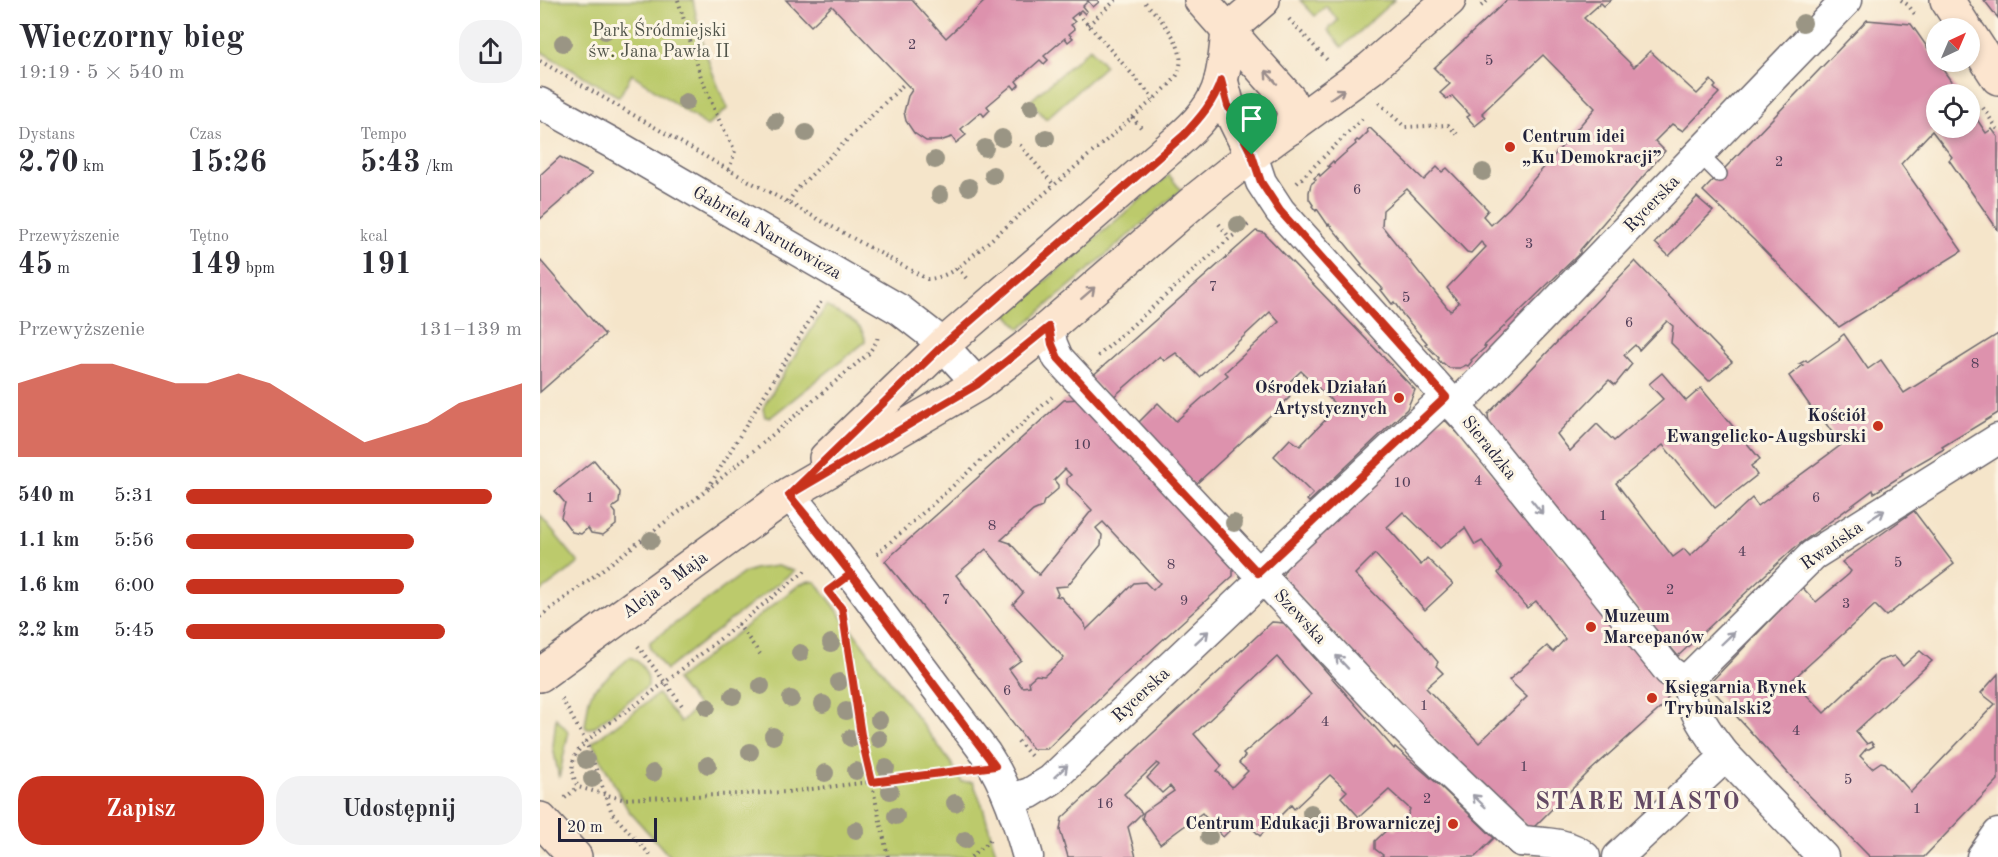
<!DOCTYPE html>
<html lang="pl">
<head>
<meta charset="utf-8">
<style>
	:root { --surface:#fff; --page:#f2f2f3; --text:#2b2b33; --muted:#7c7c81; --accent:#c8321e }
	body { margin:0; font-family:"Old Standard TT",serif; background:var(--page); color:var(--text); height:100vh; display:flex; flex-direction:column; font-size:22px; white-space:nowrap }
	* { box-sizing:border-box; margin:0 }
	p { font-size:20px; color:var(--muted) }
	.icon { flex:none; width:33px; height:33px; fill:none; stroke:currentColor; stroke-width:2; stroke-linecap:round; stroke-linejoin:round }
	.map { position:relative; flex:1; overflow:hidden }
	.details { display:flex; flex-direction:column; background:var(--surface); width:540px }
	.details>* { flex:none }
	.needle { width:39px; rotate:44deg }
	.fabs { position:absolute; left:1386px; top:18px; display:grid; gap:12px }
	.fabs a { display:grid; place-items:center; width:54px; height:54px; border-radius:50%; background:var(--surface); box-shadow:0 3px 9px #0003; font-size:30px }
	.scale { position:absolute; left:18px; bottom:15px; width:99px; box-sizing:border-box; padding-left:6px; border:3px solid #22223b; border-top:0; font-size:16px; line-height:21px; white-space:nowrap; color:#22223b; -webkit-text-stroke:4px #fcf5e5; paint-order:stroke }
	.pin { position:absolute; display:grid; place-items:center; width:51px; height:51px; color:#fff; margin:-62px -26px; border-radius:50% 50% 50% 0; rotate:-45deg; box-shadow:0 0 6px #0007 }
	.pin .icon { rotate:45deg }
	.round { display:grid; place-items:center; flex:none; width:63px; height:63px; border-radius:24px; background:var(--page) }
	.summary { display:flex; align-items:center; justify-content:space-between; height:102px; padding:0 18px }
	h1 { font-size:33px; font-weight:800; line-height:45px }
	.figures { display:grid; grid-template-columns:repeat(3,1fr); gap:9px; height:102px; padding:6px 18px }
	.figures div { display:grid; align-content:center }
	.figures b { font-size:30px; font-weight:800 }
	.figures small { font-size:16px; font-weight:400 }
	.figures p { font-size:16px }
	.chart { height:168px; padding:12px 18px }
	.chart p { display:flex; justify-content:space-between }
	.chart svg { width:100%; height:108px; margin-top:6px; fill:var(--accent); opacity:.7 }
	.primary-button { display:flex; gap:12px; margin-top:auto; padding:12px 18px }
	.primary-button a { flex:1; height:69px; border-radius:24px; background:var(--accent); color:#fff; font-size:24px; font-weight:800; line-height:69px; text-align:center }
	.primary-button a+a { background:var(--page); color:var(--text) }
	ul { padding:0 18px; list-style:none; font-size:20px }
	li { display:grid; grid-template-columns:96px 72px 1fr; align-items:center; height:45px }
	li i { height:15px; border-radius:8px; background:var(--accent) }
	main { display:flex; flex:1; min-height:0 }
	.map>svg:first-child { display:block }
	.green { fill:#bcca6c; stroke:#6f7654; stroke-width:1.5 }
	.building { fill:#dd92ad; fill-rule:evenodd }
	.lines { fill:none; stroke-linecap:round; stroke-linejoin:round }
	.lane-casing { stroke:#6c666d; stroke-width:18 }
	.street-casing { stroke:#6c666d; stroke-width:33 }
	.secondary-casing { stroke:#6c666d; stroke-width:36 }
	.path { stroke:#6c666d; stroke-width:4; stroke-dasharray:1.5 4.5; stroke-linecap:butt }
	.lane { stroke:#fff; stroke-width:15 }
	.street { stroke:#fff; stroke-width:30 }
	.secondary { stroke:#fce5cf; stroke-width:33 }
	.tree { fill:#9a9584 }
	.oneway { stroke:#9a8d8c }
	.oneway2 { stroke:#9c9ca7 }
	.route-casing { stroke:#fff; stroke-width:12 }
	.route { stroke:#c8321e; stroke-width:8 }
	.poi-dot { fill:#c8321e; stroke:#fcf5e5; stroke-width:2 }
	.labels { text-anchor:middle; dominant-baseline:central; stroke-width:6; stroke-linejoin:round; paint-order:stroke }
	.number-label { font-size:15px; fill:#513e58 }
	.park-label { font-size:18px; fill:#50544a; stroke:#fcf5e5 }
	.poi-label { font-size:18px; font-weight:bold; fill:#22223b; stroke:#fcf5e5; text-anchor:start }
	.street-label { font-size:18px; fill:#22223b; stroke:#fcf5e5 }
	.district-label { font-size:24px; font-weight:bold; letter-spacing:1.5px; fill:#634963; stroke:#fcf5e5 }
</style>
</head>
<body>
<main>
<section class="details">
<div class="summary"><div><h1>Wieczorny bieg</h1><p>19:19 · 5 × 540 m</p></div><a class="round"><svg class="icon" aria-label="share" viewBox="0 0 24 24"><path d="M12 15V3M7 8l5-5 5 5M5 13v7h14v-7"/></svg></a></div>
<div class="figures">
<div><p>Dystans</p><b>2.70<small> km</small></b></div>
<div><p>Czas</p><b>15:26</b></div>
<div><p>Tempo</p><b>5:43<small> /km</small></b></div>
</div>
<div class="figures">
<div><p>Przewyższenie</p><b>45<small> m</small></b></div>
<div><p>Tętno</p><b>149<small> bpm</small></b></div>
<div><p>kcal</p><b>191</b></div>
</div>
<div class="chart"><p><span>Przewyższenie</span>131–139 m</p>
<svg viewBox="0 0 160 44" preserveAspectRatio="none"><path d="M0 44V14L10 10L20 6L30 6L40 10L50 14L60 14L70 10L80 14L90 22L100 30L110 38L120 34L130 30L140 22L150 18L160 14V44z"/></svg>
</div>
<ul>
<li><b>540 m</b>5:31<i style="width:91%"></i></li>
<li><b>1.1 km</b>5:56<i style="width:68%"></i></li>
<li><b>1.6 km</b>6:00<i style="width:65%"></i></li>
<li><b>2.2 km</b>5:45<i style="width:77%"></i></li>
</ul>
<div class="primary-button"><a>Zapisz</a><a>Udostępnij</a></div>
</section>
<div class="map">
<svg width="1458" height="857" viewBox="0 0 1458 857">
	<rect width="100%" height="100%" fill="#fcf5e5"/>
	<filter id="ink" filterUnits="userSpaceOnUse"><feTurbulence type="fractalNoise" baseFrequency=".0167" numOctaves="2"/><feDisplacementMap in="SourceGraphic" scale="12" xChannelSelector="R" yChannelSelector="G"/><feConvolveMatrix kernelMatrix="1 2 1 2 8 2 1 2 1" color-interpolation-filters="sRGB"/></filter>
	<filter id="wash" filterUnits="userSpaceOnUse"><feTurbulence type="fractalNoise" baseFrequency=".008" numOctaves="4" result="noise"/><feDisplacementMap in="SourceGraphic" scale="24" xChannelSelector="R" yChannelSelector="G"/><feGaussianBlur stdDeviation="1.35" result="paint"/><feColorMatrix in="noise" values="0 0 0 0 0 0 0 0 0 0 0 0 0 0 0 0 0 1.4 0 .05"/><feComposite in="paint" operator="in"/></filter>
	<g filter="url(#wash)">
		<rect width="100%" height="100%" fill="#f5e5ca"/>
		<!-- green -->
		<g class="green">
			<path d="M 0,0 L 153,0 C 160,38 171,74 188,108 L 167,126 L 92,74 L 79,97 L 0,51 Z"/>
			<polygon points="760,0 854,0 802,47 788,30 798,20 786,6 775,16"/>
			<polygon points="550,48 565,66 506,119 490,101"/>
			<polygon points="629,175 641,190 480,329 467,314"/>
			<path d="M 286,306 C 300,315 326,323 325,342 L 231,417 L 225,417 L 223,409 L 225,404 Z"/>
			<polygon points="0,516 39,563 0,592"/>
			<polygon points="237,566 254,571 126,670 110,649 110,642 204,573 214,569"/>
			<polygon points="269,581 276,582 280,587 411,763 422,782 433,782 443,807 457,857 130,857 88,810 52,743 118,694 140,722 158,707 136,680 259,585"/>
			<path d="M 90,657 C 100,660 110,675 108,686 L 54,727 L 47,729 L 45,726 L 49,699 L 53,690 Z"/>
			<polygon points="16,718 27,730 28,735 19,778 13,747"/>
		</g>
		<g id="blocks">
			<!-- building -->
			<g class="building">
				<polygon points="246,0 372,0 406,38 446,0 557,0 559,2 553,7 548,1 543,6 547,11 545,14 541,10 531,18 535,22 531,25 535,29 529,34 533,38 528,42 525,38 504,56 508,60 504,64 500,60 476,81 479,85 475,89 472,85 447,106 450,110 444,116 441,112 421,129 426,135 416,143 412,137 400,141 386,141 374,133 366,121 364,112 368,96 372,90 292,6 271,26"/>
				<path d="M 967,0 L 1071,0 L 1064,6 L 1061,3 L 1044,18 L 1094,67 L 1110,51 L 1157,94 L 1171,80 L 1176,86 L 1174,88 L 1179,93 L 1143,131 L 1132,124 L 1115,141 L 1125,151 L 1040,250 L 1040,253 L 944,346 L 946,347 L 931,360 L 932,361 L 928,366 L 926,365 L 920,368 L 909,368 L 903,363 L 902,364 L 898,359 L 899,358 L 885,344 L 887,343 L 863,315 L 854,302 L 852,304 L 841,290 L 843,289 L 820,265 L 822,264 L 789,224 L 788,225 L 777,209 L 776,211 L 772,206 L 773,205 L 769,199 L 769,192 L 771,184 L 776,180 L 774,178 L 779,174 L 780,176 L 790,167 L 788,166 L 793,161 L 794,163 L 804,154 L 816,144 L 815,142 L 817,140 L 819,141 L 828,132 L 827,130 L 830,128 L 884,180 L 897,167 L 902,172 L 907,168 L 948,210 L 943,216 L 951,225 L 969,208 L 1055,108 L 1003,55 L 942,113 L 946,117 L 935,126 L 927,117 L 930,115 L 912,96 L 907,99 L 900,93 L 910,84 L 894,68 ZM 867,189 L 927,252 L 931,253 L 941,242 L 946,247 L 907,288 L 919,303 L 910,311 L 842,226 L 843,210 Z"/>
				<polygon points="1444,0 1458,0 1458,18"/>
				<polygon points="1327,20 1371,24 1420,94 1396,94 1396,128 1430,128 1430,109 1446,133 1452,129 1458,137 1458,230 1409,160 1412,157 1392,131 1361,164 1422,251 1299,327 1214,240 1163,191"/>
				<polygon points="20,157 52,174 0,219 0,175"/>
				<polygon points="1157,197 1173,211 1129,256 1115,243"/>
				<polygon points="716,231 724,233 875,390 867,409 769,502 767,500 773,494 734,456 750,439 760,446 798,407 761,371 744,387 750,397 654,486 596,425 618,403 636,421 688,375 685,372 739,322 730,312 660,377 636,353 624,361 620,356 571,399 550,378"/>
				<polygon points="0,260 65,335 0,392"/>
				<polygon points="1095,261 1192,362 1169,381 1131,343 1133,326 1127,321 1099,350 1095,345 1084,355 1092,364 1075,385 1069,380 1017,434 1030,451 1057,424 1074,441 1123,399 1109,384 1122,373 1146,401 1161,388 1220,459 1211,466 1217,475 1175,508 1123,445 1076,483 1133,557 1144,549 1150,556 1212,498 1218,506 1301,445 1275,408 1273,410 1249,376 1263,365 1259,364 1266,360 1267,362 1300,339 1299,338 1304,334 1328,369 1341,360 1364,393 1458,334 1458,413 1402,447 1404,449 1362,473 1363,475 1334,493 1333,490 1253,549 1138,656 1068,573 949,423 948,414"/>
				<path d="M 540,399 L 693,564 L 693,576 L 575,683 L 507,749 L 493,749 L 420,653 L 345,561 L 524,400 ZM 525,469 L 531,475 L 527,478 L 527,484 L 552,510 L 499,575 L 470,543 L 461,540 L 493,511 L 502,507 L 504,501 L 518,489 L 518,485 L 514,480 ZM 563,522 L 620,583 L 613,590 L 605,582 L 594,583 L 546,630 L 545,624 L 521,597 L 516,596 L 518,594 L 515,587 L 527,586 L 561,545 L 562,535 L 556,528 ZM 446,549 L 483,593 L 473,604 L 524,658 L 504,676 L 496,675 L 489,681 L 490,686 L 482,687 L 469,669 L 481,660 L 416,575 Z"/>
				<path d="M 906,421 L 930,446 L 1128,689 L 1129,695 L 1124,705 L 1050,771 L 991,830 L 917,762 L 744,580 L 742,576 L 747,567 L 892,422 ZM 863,512 L 900,548 L 925,528 L 935,545 L 942,541 L 962,568 L 958,573 L 987,608 L 996,601 L 1025,639 L 1013,652 L 1007,646 L 969,680 L 987,697 L 939,743 L 886,688 L 903,673 L 896,666 L 898,662 L 878,638 L 815,574 L 835,554 L 885,610 L 913,584 L 887,558 L 881,565 L 847,527 Z"/>
				<polygon points="54,460 80,492 79,503 72,508 76,513 76,525 63,535 51,533 48,528 41,534 32,532 21,517 25,503 15,491"/>
				<polygon points="1374,511 1414,564 1346,616 1335,605 1252,680 1284,713 1339,661 1354,656 1363,666 1380,651 1392,661 1316,731 1327,744 1331,742 1334,746 1329,749 1326,749 1320,756 1332,768 1341,762 1345,763 1371,792 1455,704 1441,693 1458,674 1458,780 1384,857 1330,857 1258,784 1168,685 1262,587 1276,602 1309,574 1311,571 1302,562"/>
				<path d="M 732,622 L 744,623 L 854,749 L 855,747 L 900,786 L 954,838 L 935,857 L 841,857 L 843,855 L 835,849 L 835,841 L 851,826 L 855,830 L 867,817 L 870,809 L 849,790 L 819,817 L 801,797 L 807,791 L 790,775 L 754,809 L 751,805 L 720,836 L 702,818 L 683,837 L 662,813 L 620,844 L 602,818 L 604,812 L 634,791 L 630,786 L 622,793 L 607,778 L 619,765 L 617,763 L 584,794 L 602,813 L 588,827 L 596,857 L 528,857 L 520,830 L 522,818 ZM 737,657 L 771,695 L 703,754 L 705,756 L 699,763 L 708,771 L 692,787 L 677,771 L 682,766 L 654,734 Z"/>
			</g>
		</g>
	</g>
	<g filter="url(#ink)">
		<use href="#blocks" fill-opacity="0" stroke="#6c666d" stroke-width="1.5"/>
		<g class="lines">
			<defs>
				<polyline id="lane" points="1159,154 1179,174"/>
				<g id="street">
					<polyline points="0,103 81,148 360,310 396,338 438,384"/>
					<polyline points="712,155 721,182 740,211 929,422 1129,671 1142,680 1147,680"/>
					<polyline points="509,327 512,344 518,358 834,697 889,753 981,841"/>
					<polyline points="915,407 1307,0"/>
					<path d="M 249,494 L 282,535 L 446,754 C 467,786 478,821 488,857"/>
					<polyline points="718,573 906,397"/>
					<polyline points="1147,680 1273,555 1458,439"/>
					<polyline points="1186,756 1283,857"/>
					<polyline points="471,799 490,793 511,780 724,578"/>
					<path d="M 981,841 C 1002,843 1029,842 1045,857"/>
					<path d="M 1078,857 L 1186,756 C 1167,733 1151,711 1147,680"/>
					<polyline points="1442,857 1458,834"/>
				</g>
				<g id="secondary">
					<polyline points="661,0 749,99 754,113 750,128"/>
					<polyline points="1407,0 1425,28"/>
					<polyline points="1430,35 1458,78"/>
					<polyline points="681,80 688,106 712,155"/>
					<path d="M 286,458 L 403,345 L 623,154 C 643,136 668,117 678,90 C 685,71 686,50 688,30 L 723,0"/>
					<polyline points="0,675 249,494 438,384 486,347 658,198 712,155 831,68 909,0"/>
					<polyline points="0,819 35,857"/>
				</g>
			</defs>
			<!-- lane casing -->
			<use href="#lane" class="lane-casing"/>
			<!-- street casing -->
			<use href="#street" class="street-casing"/>
			<!-- secondary casing -->
			<use href="#secondary" class="secondary-casing"/>
			<!-- path -->
			<g class="path">
				<polyline points="138,0 161,77 178,118 195,151 189,170"/>
				<polyline points="1361,0 1368,5 1377,17"/>
				<polyline points="941,6 949,0"/>
				<polyline points="538,13 614,99"/>
				<polyline points="749,19 787,60"/>
				<polyline points="548,25 576,0"/>
				<path d="M 0,61 L 189,170 L 387,279 C 406,278 417,268 431,257 L 614,99 C 621,92 633,83 637,75 C 651,47 619,18 603,0"/>
				<polyline points="839,103 865,127 908,125 917,134"/>
				<polyline points="1443,108 1458,130"/>
				<polyline points="592,117 603,130"/>
				<polyline points="480,145 514,185"/>
				<polyline points="757,183 822,119"/>
				<polyline points="248,202 257,189 365,83"/>
				<polyline points="679,224 690,238"/>
				<polyline points="417,268 427,279"/>
				<polyline points="558,356 690,238 711,223"/>
				<polyline points="168,488 282,300"/>
				<polyline points="337,554 512,397"/>
				<path d="M 265,571 C 211,614 157,658 102,700 C 85,713 43,738 35,756 C 30,767 33,777 38,787 L 82,799 L 247,792 L 420,771"/>
				<polyline points="0,617 166,491 328,354 337,341 338,334"/>
				<polyline points="304,619 321,735 348,857"/>
				<polyline points="198,624 220,654"/>
				<polyline points="98,646 144,708"/>
				<polyline points="22,699 46,742 72,813 112,857"/>
				<polyline points="478,741 491,756"/>
				<polyline points="25,798 38,787"/>
				<polyline points="431,857 451,839"/>
			</g>
			<!-- lane -->
			<use href="#lane" class="lane"/>
			<!-- street -->
			<use href="#street" class="street"/>
			<!-- secondary -->
			<use href="#secondary" class="secondary"/>
		</g>
		<!-- trees -->
		<g class="tree">
			<circle cx="1263" cy="23" r="9"/>
			<circle cx="65" cy="31" r="9"/>
			<circle cx="23" cy="43" r="9"/>
			<circle cx="146" cy="102" r="9"/>
			<circle cx="491" cy="107" r="9"/>
			<circle cx="236" cy="121" r="9"/>
			<circle cx="266" cy="133" r="9"/>
			<circle cx="462" cy="138" r="9"/>
			<circle cx="506" cy="138" r="9"/>
			<circle cx="445" cy="148" r="9"/>
			<circle cx="395" cy="160" r="9"/>
			<circle cx="943" cy="172" r="9"/>
			<circle cx="453" cy="175" r="9"/>
			<circle cx="429" cy="187" r="9"/>
			<circle cx="400" cy="195" r="9"/>
			<circle cx="698" cy="225" r="9"/>
			<circle cx="694" cy="523" r="9"/>
			<circle cx="111" cy="540" r="9"/>
			<circle cx="291" cy="643" r="9"/>
			<circle cx="260" cy="653" r="9"/>
			<circle cx="299" cy="682" r="9"/>
			<circle cx="221" cy="686" r="9"/>
			<circle cx="193" cy="696" r="9"/>
			<circle cx="251" cy="699" r="9"/>
			<circle cx="283" cy="704" r="9"/>
			<circle cx="167" cy="707" r="9"/>
			<circle cx="306" cy="711" r="9"/>
			<circle cx="339" cy="720" r="9"/>
			<circle cx="233" cy="736" r="9"/>
			<circle cx="311" cy="738" r="9"/>
			<circle cx="339" cy="739" r="9"/>
			<circle cx="210" cy="752" r="9"/>
			<circle cx="46" cy="760" r="9"/>
			<circle cx="168" cy="765" r="9"/>
			<circle cx="346" cy="768" r="9"/>
			<circle cx="316" cy="771" r="9"/>
			<circle cx="113" cy="773" r="9"/>
			<circle cx="285" cy="773" r="9"/>
			<circle cx="52" cy="779" r="9"/>
			<circle cx="350" cy="791" r="9"/>
			<circle cx="415" cy="803" r="9"/>
			<circle cx="771" cy="813" r="9"/>
			<circle cx="356" cy="816" r="9"/>
			<circle cx="316" cy="830" r="9"/>
			<circle cx="669" cy="837" r="9"/>
			<circle cx="425" cy="840" r="9"/>
		</g>
		<!-- one-way arrows -->
		<defs><path id="oneway-shaft" d="M-6 0H5M1.5-3L5.5 0L1.5 3" fill="none" stroke-width="1.6" stroke-linecap="round" stroke-linejoin="round" transform="scale(1.5)"/></defs>
		<g class="oneway">
			<use href="#oneway-shaft" transform="translate(731 77) rotate(-132)"/>
			<use href="#oneway-shaft" transform="translate(797 94) rotate(-35)"/>
			<use href="#oneway-shaft" transform="translate(548 293) rotate(-41)"/>
		</g>
		<g class="oneway2">
			<use href="#oneway-shaft" transform="translate(997 507) rotate(51)"/>
			<use href="#oneway-shaft" transform="translate(1337 515) rotate(-32)"/>
			<use href="#oneway-shaft" transform="translate(662 637) rotate(-43)"/>
			<use href="#oneway-shaft" transform="translate(1188 638) rotate(-44)"/>
			<use href="#oneway-shaft" transform="translate(802 662) rotate(-133)"/>
			<use href="#oneway-shaft" transform="translate(521 771) rotate(-43)"/>
			<use href="#oneway-shaft" transform="translate(939 801) rotate(-136)"/>
		</g>
	</g>
	<g class="lines" filter="url(#ink)">
		<defs>
			<path id="route" d="M 712,155 L 688,106 L 681,80 C 674,102 660,118 644,135 L 403,345 L 249,495 L 282,535 L 446,754 L 455,766 L 332,782 L 321,735 L 302,609 L 288,591 L 311,574 L 249,495 L 438,384 L 509,327 L 512,344 L 518,358 L 718,573 L 906,397 L 740,211 L 721,182 L 712,155"/>
		</defs>
		<!-- route casing -->
		<use href="#route" class="route-casing"/>
		<!-- route -->
		<use href="#route" class="route"/>
	</g>
	<!-- markers -->
	<g class="poi-dot">
		<circle cx="970" cy="147" r="6"/>
		<circle cx="859" cy="398" r="6"/>
		<circle cx="1338" cy="426" r="6"/>
		<circle cx="1051" cy="627" r="6"/>
		<circle cx="1112" cy="698" r="6"/>
		<circle cx="913" cy="824" r="6"/>
	</g>
	<g class="labels">
		<!-- number labels -->
		<g class="number-label">
			<text x="372" y="45">2</text>
			<text x="949" y="61">5</text>
			<text x="1239" y="162">2</text>
			<text x="817" y="190">6</text>
			<text x="989" y="244">3</text>
			<text x="673" y="287">7</text>
			<text x="866" y="298">5</text>
			<text x="1089" y="323">6</text>
			<text x="1435" y="364">8</text>
			<text x="542" y="445">10</text>
			<text x="938" y="481">4</text>
			<text x="862" y="483">10</text>
			<text x="50" y="498">1</text>
			<text x="1276" y="498">6</text>
			<text x="1063" y="516">1</text>
			<text x="452" y="526">8</text>
			<text x="1202" y="552">4</text>
			<text x="1358" y="563">5</text>
			<text x="631" y="565">8</text>
			<text x="1130" y="590">2</text>
			<text x="406" y="600">7</text>
			<text x="644" y="601">9</text>
			<text x="1306" y="604">3</text>
			<text x="467" y="691">6</text>
			<text x="884" y="706">1</text>
			<text x="785" y="722">4</text>
			<text x="1256" y="731">4</text>
			<text x="984" y="767">1</text>
			<text x="1308" y="780">5</text>
			<text x="887" y="799">2</text>
			<text x="565" y="804">16</text>
			<text x="1377" y="809">1</text>
		</g>
		<!-- park labels -->
		<g class="park-label">
			<text x="119" y="31">Park Śródmiejski<tspan x="119" dy="21">św. Jana Pawła II</tspan></text>
		</g>
		<!-- poi labels -->
		<g class="poi-label">
			<text x="982" y="137">Centrum idei<tspan x="982" dy="21">„Ku Demokracji”</tspan></text>
			<text x="847" y="388" text-anchor="end">Ośrodek Działań<tspan x="847" dy="21">Artystycznych</tspan></text>
			<text x="1326" y="416" text-anchor="end">Kościół<tspan x="1326" dy="21">Ewangelicko-Augsburski</tspan></text>
			<text x="1063" y="617">Muzeum<tspan x="1063" dy="21">Marcepanów</tspan></text>
			<text x="1124" y="688">Księgarnia Rynek<tspan x="1124" dy="21">Trybunalski2</tspan></text>
			<text x="901" y="824" text-anchor="end">Centrum Edukacji Browarniczej</text>
		</g>
		<!-- street labels -->
		<g class="street-label">
			<text transform="translate(1112 204) rotate(-46)">Rycerska</text>
			<text transform="translate(227 233) rotate(30)">Gabriela Narutowicza</text>
			<text transform="translate(949 448) rotate(51)">Sieradzka</text>
			<text transform="translate(1292 546) rotate(-35)">Rwańska</text>
			<text transform="translate(125 585) rotate(-36)">Aleja 3 Maja</text>
			<text transform="translate(760 617) rotate(47)">Szewska</text>
			<text transform="translate(601 695) rotate(-43)">Rycerska</text>
		</g>
		<!-- district labels -->
		<g class="district-label">
			<text x="1098" y="803">STARE MIASTO</text>
		</g>
	</g>
</svg>
<div class="fabs">
<a><svg class="needle" viewBox="-14 -14 28 28"><path d="M0-13l5 13h-10z" fill="#e53935"/><path d="M0 13l5-13h-10z" fill="#7c7c81"/></svg></a>
<a><svg class="icon" aria-label="locate" viewBox="0 0 24 24"><circle cx="12" cy="12" r="6"/><path d="M12 2v4M12 18v4M2 12h4M18 12h4"/></svg></a>
</div>
<div class="scale">20 m</div>
<div class="pin" style="left:712px;top:155px;background:#1e9e55"><svg class="icon" aria-label="arrive" viewBox="0 0 24 24"><path d="M6 21V4h12l-3 4 3 4H6"/></svg></div>
</div>
</main>
</body>
</html>
